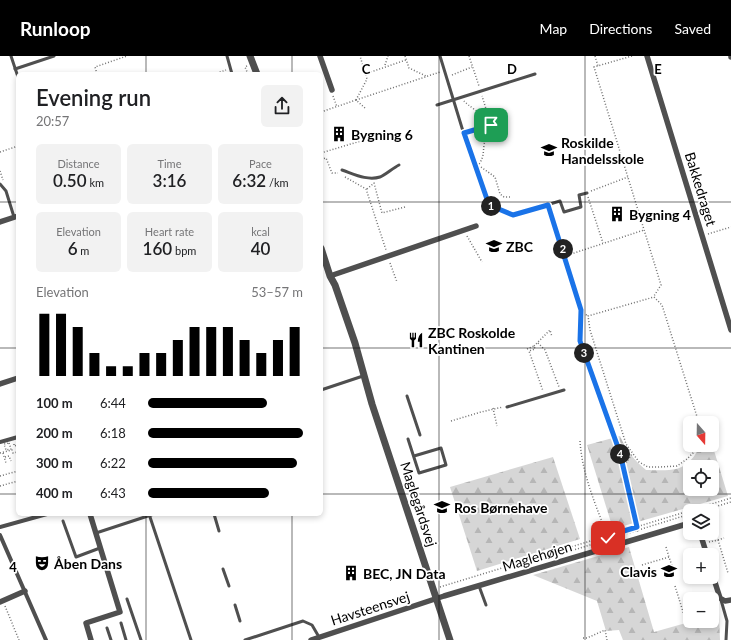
<!DOCTYPE html>
<html lang="en">
<head>
<meta charset="utf-8">
<style>
	:root { --surface:#fff; --page:#f2f2f2; --text:#202124; --muted:#757577; --accent:#000 }
	body { margin:0; font-family:Lato,sans-serif; background:var(--page); color:var(--text); height:100vh; display:flex; flex-direction:column; font-size:15px; white-space:nowrap }
	* { box-sizing:border-box; margin:0 }
	p { font-size:13px; color:var(--muted) }
	.icon { flex:none; width:22px; height:22px; fill:none; stroke:currentColor; stroke-width:2; stroke-linecap:round; stroke-linejoin:round }
	.map { position:relative; flex:1; overflow:hidden }
	.side { position:absolute; left:16px; top:16px; width:307px; height:444px; display:flex; flex-direction:column; background:var(--surface); border-radius:6px; box-shadow:0 2px 6px #0003 }
	.side>* { flex:none }
	.needle { width:26px; rotate:160deg }
	.controls { position:absolute; left:683px; top:360px; display:grid; gap:8px }
	.controls a { display:grid; place-items:center; width:36px; height:36px; border-radius:6px; background:var(--surface); box-shadow:0 2px 6px #0003; font-size:20px }
	.pin { position:absolute; display:grid; place-items:center; width:34px; height:34px; color:#fff; margin:-17px; border-radius:8px; box-shadow:0 2px 6px #0006 }
	.km { position:absolute; width:20px; height:20px; margin:-10px; border-radius:50%; background:#222; color:#fff; font-size:11px; line-height:20px; text-align:center }
	.round { display:grid; place-items:center; flex:none; width:42px; height:42px; border-radius:6px; background:var(--page) }
	.head { display:flex; align-items:center; justify-content:space-between; height:68px; padding:0 20px }
	h1 { font-size:22px; font-weight:600; line-height:30px }
	.figures { display:grid; grid-template-columns:repeat(3,1fr); gap:6px; height:68px; padding:4px 20px }
	.figures div { display:grid; align-content:center; border-radius:6px; background:var(--page); text-align:center }
	.figures b { font-size:17px; font-weight:600 }
	.figures small { font-size:11px; font-weight:400 }
	.figures p { font-size:11px }
	.chart { height:112px; padding:8px 20px }
	.chart p { display:flex; justify-content:space-between }
	.chart svg { width:100%; height:72px; margin-top:4px; stroke:var(--accent); stroke-width:6 }
	ul { padding:0 20px; list-style:none; font-size:13px }
	li { display:grid; grid-template-columns:64px 48px 1fr; align-items:center; height:30px }
	li i { height:10px; border-radius:5px; background:var(--accent) }
	header { display:flex; align-items:center; gap:24px; box-sizing:border-box; height:56px; padding:0 20px; background:var(--accent); color:#fff }
	header strong { font-size:19px }
	nav { display:flex; gap:22px; margin-inline-start:auto; font-size:14px }
	.map>svg:first-child { display:block }
	.forest { fill:url(#forest-firs); fill-rule:evenodd }
	.lines { fill:none; stroke-linecap:round; stroke-linejoin:round }
	.path { stroke:#717171; stroke-width:1.5; stroke-dasharray:1 2; stroke-linecap:butt }
	.service { stroke:#4f4f4f; stroke-width:3 }
	.pedestrian { stroke:#4f4f4f; stroke-width:4 }
	.minor { stroke:#4f4f4f; stroke-width:5.5 }
	.tertiary { stroke:#4f4f4f; stroke-width:7 }
	.route-casing { stroke:#fff; stroke-width:8 }
	.route { stroke:#1a73e8; stroke-width:5 }
	.grid { fill:none; stroke:#000; stroke-width:1; stroke-opacity:0.55 }
	.labels { text-anchor:middle; dominant-baseline:central; stroke-width:3.5; stroke-linejoin:round; paint-order:stroke }
	.poi-label { font-size:14px; font-weight:bold; fill:#000; stroke:#fff; text-anchor:start }
	.street-label { font-size:14px; fill:#000; stroke:#fff }
	.grid-label { font-size:13px; text-anchor:middle; font-weight:bold; fill:#000; stroke:#fff; stroke-width:3.5; stroke-linejoin:round; paint-order:stroke }
</style>
</head>
<body>
<header>
<strong>Runloop</strong>
<nav><a>Map</a><a>Directions</a><a>Saved</a></nav>
</header>
<div class="map">
<svg width="731" height="584" viewBox="0 0 731 584">
	<defs>
		<pattern id="forest-firs" width="22" height="20" patternUnits="userSpaceOnUse"><rect width="22" height="20" fill="#d6d6d6"/><path d="M5 1l3.5 6h-7zM16 11l3.5 6h-7z" fill="#b6b6b6"/></pattern>
	</defs>
	<rect width="100%" height="100%" fill="#fff"/>
	<!-- forest -->
	<g class="forest">
		<path d="M 620,380 C 626,394 634,404 646,414 C 654,414 668,415 676,413 C 686,411 698,399 699,389 L 712,389 L 712,388 L 728,440 L 613,473 L 587,389 ZM 690,411 L 712,411 L 712,433 L 690,433 Z"/>
		<polygon points="553,401 580,483 477,515 450,431"/>
		<polygon points="629,491 654,576 693,565 712,565 712,543 701,543 701,540 714,536 719,558 720,584 623,584 619,574 606,575 597,545 533,519"/>
	</g>
	<g class="lines">
		<!-- path -->
		<g class="path">
			<polyline points="405,0 409,12 426,20"/>
			<polyline points="469,0 479,30"/>
			<polyline points="595,0 598,10"/>
			<polyline points="632,0 594,11 661,229 654,240"/>
			<polyline points="385,9 388,0"/>
			<polyline points="247,10 245,11 248,18"/>
			<polyline points="97,18 95,11 127,0"/>
			<polyline points="214,18 226,14"/>
			<polyline points="365,18 406,4"/>
			<polyline points="452,19 472,11"/>
			<polyline points="333,40 337,51"/>
			<polyline points="356,44 440,16"/>
			<polyline points="356,44 367,23 360,0"/>
			<path d="M 464,45 C 466,48 485,61 489,63"/>
			<polyline points="321,56 356,44 365,52"/>
			<polyline points="468,76 491,69 482,40"/>
			<polyline points="0,96 18,90"/>
			<polyline points="321,97 374,81"/>
			<polyline points="321,103 326,102 332,117 338,117"/>
			<path d="M 479,108 C 484,101 483,97 484,89 C 485,82 488,77 488,70"/>
			<polyline points="481,111 495,121 500,138 504,141 510,141"/>
			<polyline points="0,115 3,124"/>
			<polyline points="345,121 366,133 386,194"/>
			<polyline points="367,133 374,127 382,157 405,151"/>
			<polyline points="591,135 628,121"/>
			<polyline points="588,141 603,187"/>
			<polyline points="550,152 581,255 580,285 619,397 638,477"/>
			<polyline points="708,178 731,171"/>
			<polyline points="467,180 482,206"/>
			<polyline points="565,200 644,174"/>
			<polyline points="390,207 397,226"/>
			<polyline points="581,255 588,260"/>
			<polyline points="538,287 545,294 559,331"/>
			<polyline points="534,290 550,274 552,281"/>
			<polyline points="527,293 534,290 535,293 529,295 543,335"/>
			<polyline points="493,352 497,370"/>
			<polyline points="451,365 481,356 503,351"/>
			<path d="M 580,385 C 582,418 596,450 608,481"/>
			<polygon points="9,387 11,393 6,394 4,388"/>
			<polyline points="14,388 14,390 18,389"/>
			<polyline points="697,389 696,394 687,403 677,410 659,411 648,411 639,406 626,388 590,274 588,260 654,241 662,249 699,367"/>
			<polyline points="0,397 12,394 13,397 18,396"/>
			<polyline points="3,397 6,407"/>
			<polyline points="5,401 9,400 11,405"/>
			<polyline points="623,412 632,398"/>
			<polyline points="0,420 18,415"/>
			<polyline points="0,430 18,425"/>
			<polyline points="701,455 731,446"/>
			<polyline points="718,484 724,482"/>
			<polyline points="709,486 718,484 728,517"/>
			<polyline points="666,491 669,501"/>
			<polyline points="535,506 690,458"/>
			<polyline points="642,509 669,501 672,510"/>
			<polyline points="675,530 684,559"/>
			<polyline points="440,531 731,442"/>
			<polyline points="5,550 19,584"/>
			<polyline points="583,582 587,582 605,574 607,584"/>
		</g>
		<!-- service -->
		<g class="service">
			<polyline points="11,0 18,21"/>
			<polyline points="227,0 232,18"/>
			<polyline points="440,0 466,85 489,149 513,159 560,145 564,156 581,151 579,139 587,137"/>
			<polyline points="15,13 54,0"/>
			<polyline points="437,49 535,18"/>
			<path d="M 342,114 C 354,118 367,125 380,121 C 384,120 393,112 399,109"/>
			<polyline points="0,128 6,135 14,161"/>
			<polyline points="321,334 363,320"/>
			<polyline points="407,340 420,379"/>
			<polyline points="507,351 564,334"/>
			<polyline points="408,383 419,417 446,409 441,392 414,400"/>
			<polyline points="149,458 191,584"/>
			<polyline points="214,458 219,475"/>
			<polyline points="63,465 76,501 100,492"/>
			<polyline points="96,477 154,458"/>
			<polyline points="223,513 229,530"/>
			<polyline points="479,530 486,549"/>
			<polyline points="127,543 141,584"/>
			<polyline points="721,544 727,565 726,584"/>
			<polyline points="235,549 240,565"/>
			<polyline points="121,567 126,584"/>
			<polyline points="107,572 111,584"/>
			<polyline points="245,584 303,565 312,569 319,581"/>
		</g>
		<!-- pedestrian -->
		<g class="pedestrian">
			<polyline points="0,386 18,381"/>
			<polyline points="0,471 47,458"/>
			<polyline points="0,479 46,584"/>
		</g>
		<!-- minor -->
		<g class="minor">
			<polyline points="320,0 332,34"/>
			<polyline points="647,0 731,274"/>
			<polyline points="731,0 731,1"/>
			<polyline points="0,166 18,160"/>
			<polyline points="330,220 476,170"/>
			<polyline points="0,328 18,322"/>
			<polyline points="90,458 120,556 86,567 91,584"/>
			<polyline points="700,477 707,499"/>
			<polyline points="712,517 720,542 725,545 731,544"/>
			<polyline points="0,546 25,535"/>
			<polyline points="311,584 444,540 690,467"/>
		</g>
		<!-- tertiary -->
		<g class="tertiary">
			<polyline points="250,0 257,18"/>
			<polyline points="321,192 330,220 335,229 355,287 372,348 450,584"/>
		</g>
	</g>
	<g class="lines">
		<defs>
			<polyline id="route" points="491,69 464,77 489,149 513,159 548,149 581,254 580,285 620,397 637,471 607,480 608,482"/>
		</defs>
		<!-- route casing -->
		<use href="#route" class="route-casing"/>
		<!-- route -->
		<use href="#route" class="route"/>
	</g>
	<!-- grid -->
	<path class="grid" d="M 146,0 L 146,18M 292,0 L 292,18M 439,0 L 439,584M 585,0 L 585,584M 0,146 L 18,146M 321,146 L 731,146M 0,292 L 18,292M 321,292 L 731,292M 0,438 L 18,438M 321,438 L 731,438M 146,458 L 146,584M 292,458 L 292,584"/>
	<!-- icons -->
	<defs>
		<symbol id="building-bare" viewBox="-9 -9 18 18"><path d="M-4-6H4V6H1V3H-1V6H-4ZM-2.5-4.3h1.7v1.8h-1.7ZM.8-4.3h1.7v1.8H.8ZM-2.5-1h1.7V.8h-1.7ZM.8-1h1.7V.8H.8Z" fill="#000" stroke="#fff" stroke-width="2.5" paint-order="stroke"/></symbol>
		<symbol id="school-bare" viewBox="-9 -9 18 18"><path d="M0-5L7-2L0 1L-7-2ZM-4 1L0 2.5L4 1V4Q0 6-4 4Z" fill="#000" stroke="#fff" stroke-width="2.5" paint-order="stroke"/></symbol>
		<symbol id="university-bare" viewBox="-9 -9 18 18"><path d="M0-5L7-2L0 1L-7-2ZM-4 1L0 2.5L4 1V4Q0 6-4 4Z" fill="#000" stroke="#fff" stroke-width="2.5" paint-order="stroke"/></symbol>
		<symbol id="restaurant-bare" viewBox="-9 -9 18 18"><path d="M-5-6h1v4h1v-4h1v4h1v-4h1v5L-1.5 .5V6h-2V.5L-5-1ZM5-6V6H3V1.5H1.5Q1.5-4 5-6Z" fill="#000" stroke="#fff" stroke-width="2.5" paint-order="stroke"/></symbol>
		<symbol id="theatre-bare" viewBox="-9 -9 18 18"><path d="M-5-5.5Q0-4 5-5.5V0Q5 5 0 6Q-5 5-5 0ZM-3.3-2.5H-1v1.5H-3.3ZM1-2.5H3.3v1.5H1ZM-2.8 1Q0 5.5 2.8 1Z" fill="#000" stroke="#fff" stroke-width="2.5" paint-order="stroke"/></symbol>
	</defs>
	<g fill-rule="evenodd">
		<use href="#building-bare" x="328" y="67" width="22" height="22"/>
		<use href="#school-bare" x="538" y="83" width="22" height="22"/>
		<use href="#building-bare" x="606" y="147" width="22" height="22"/>
		<use href="#university-bare" x="483" y="179" width="22" height="22"/>
		<use href="#restaurant-bare" x="405" y="273" width="22" height="22"/>
		<use href="#school-bare" x="431" y="440" width="22" height="22"/>
		<use href="#theatre-bare" x="31" y="496" width="22" height="22"/>
		<use href="#school-bare" x="658" y="504" width="22" height="22"/>
		<use href="#building-bare" x="340" y="506" width="22" height="22"/>
	</g>
	<g class="labels">
		<!-- poi labels -->
		<g class="poi-label">
			<text x="351" y="78">Bygning 6</text>
			<text x="561" y="86">Roskilde<tspan x="561" dy="16">Handelsskole</tspan></text>
			<text x="629" y="158">Bygning 4</text>
			<text x="506" y="190">ZBC</text>
			<text x="428" y="276">ZBC Roskolde<tspan x="428" dy="16">Kantinen</tspan></text>
			<text x="454" y="451">Ros Børnehave</text>
			<text x="54" y="507">Åben Dans</text>
			<text x="657" y="515" text-anchor="end">Clavis</text>
			<text x="363" y="517">BEC, JN Data</text>
		</g>
		<!-- street labels -->
		<g class="street-label">
			<text transform="translate(701 133) rotate(73)">Bakkedraget</text>
			<text transform="translate(419 448) rotate(72)">Maglegårdsvej</text>
			<text transform="translate(537 500) rotate(-17)">Maglehøjen</text>
			<text transform="translate(370 552) rotate(-18)">Havsteensvej</text>
		</g>
	</g>
	<g class="grid-label">
		<text x="366" y="18">C</text>
		<text x="512" y="18">D</text>
		<text x="658" y="18">E</text>
		<text x="13" y="516">4</text>
	</g>
</svg>
<div class="controls">
<a><svg class="needle" viewBox="-14 -14 28 28"><path d="M0-13l5 13h-10z" fill="#e53935"/><path d="M0 13l5-13h-10z" fill="#757577"/></svg></a>
<a><svg class="icon" aria-label="locate" viewBox="0 0 24 24"><circle cx="12" cy="12" r="6"/><path d="M12 2v4M12 18v4M2 12h4M18 12h4"/></svg></a>
<a><svg class="icon" aria-label="layers" viewBox="0 0 24 24"><path d="M12 4l9 5-9 5-9-5zM3 14l9 5 9-5"/></svg></a>
<a>+</a>
<a>−</a>
</div>
<div class="pin" style="left:491px;top:69px;background:#1e9e55"><svg class="icon" aria-label="arrive" viewBox="0 0 24 24"><path d="M6 21V4h12l-3 4 3 4H6"/></svg></div>
<div class="pin" style="left:608px;top:482px;background:#d93025"><svg class="icon" aria-label="check" viewBox="0 0 24 24"><path d="M5 12l5 5 9-10"/></svg></div>
<b class="km" style="left:491px;top:150px">1</b>
<b class="km" style="left:563px;top:193px">2</b>
<b class="km" style="left:584px;top:297px">3</b>
<b class="km" style="left:620px;top:398px">4</b>
<section class="side">
<div class="head"><div><h1>Evening run</h1><p>20:57</p></div><a class="round"><svg class="icon" aria-label="share" viewBox="0 0 24 24"><path d="M12 15V3M7 8l5-5 5 5M5 13v7h14v-7"/></svg></a></div>
<div class="figures">
<div><p>Distance</p><b>0.50<small> km</small></b></div>
<div><p>Time</p><b>3:16</b></div>
<div><p>Pace</p><b>6:32<small> /km</small></b></div>
</div>
<div class="figures">
<div><p>Elevation</p><b>6<small> m</small></b></div>
<div><p>Heart rate</p><b>160<small> bpm</small></b></div>
<div><p>kcal</p><b>40</b></div>
</div>
<div class="chart"><p><span>Elevation</span>53–57 m</p>
<svg viewBox="0 0 160 44" preserveAspectRatio="none"><path d="M5 44V6M15 44V6M25 44V14M35 44V30M45 44V38M55 44V38M65 44V30M75 44V30M85 44V22M95 44V14M105 44V14M115 44V14M125 44V22M135 44V30M145 44V22M155 44V14"/></svg>
</div>
<ul>
<li><b>100 m</b>6:44<i style="width:77%"></i></li>
<li><b>200 m</b>6:18<i style="width:100%"></i></li>
<li><b>300 m</b>6:22<i style="width:96%"></i></li>
<li><b>400 m</b>6:43<i style="width:78%"></i></li>
</ul>
</section>
</div>
</body>
</html>
